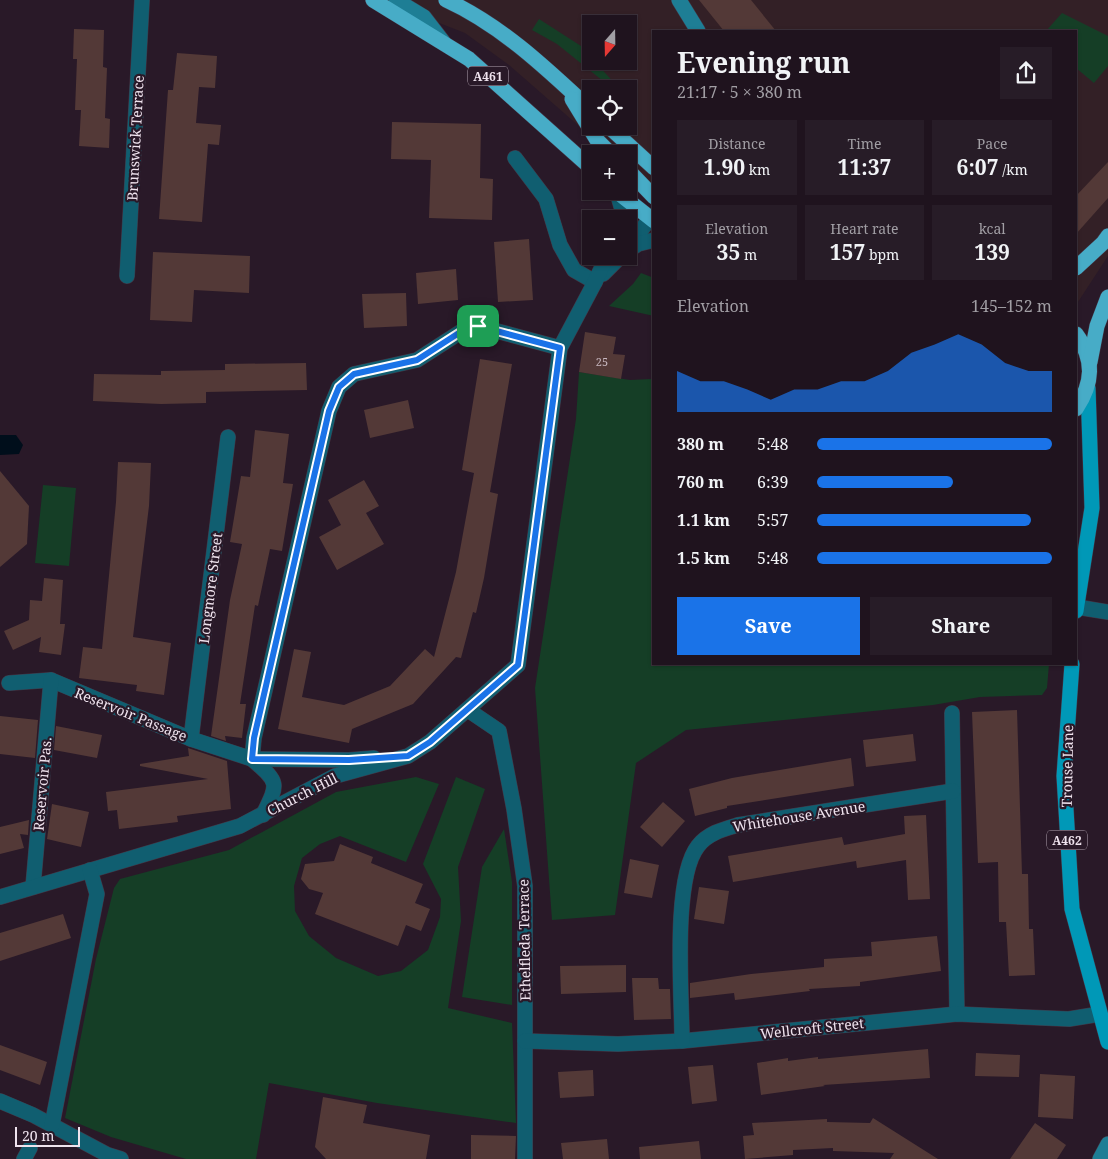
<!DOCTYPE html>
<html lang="en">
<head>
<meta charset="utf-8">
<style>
	:root { --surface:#1f131e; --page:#271c27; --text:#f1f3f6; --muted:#a19ea4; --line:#3c323c; --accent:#1a73e8 }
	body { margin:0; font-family:"Noto Serif",serif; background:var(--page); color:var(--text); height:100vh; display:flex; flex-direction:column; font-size:19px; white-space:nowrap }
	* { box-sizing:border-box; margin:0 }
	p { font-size:16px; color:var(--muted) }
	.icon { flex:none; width:28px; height:28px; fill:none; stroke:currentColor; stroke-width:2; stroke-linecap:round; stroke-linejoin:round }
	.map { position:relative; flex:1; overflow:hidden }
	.sheet { position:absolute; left:652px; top:30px; width:425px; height:635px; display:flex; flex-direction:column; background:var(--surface); border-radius:0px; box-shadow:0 1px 4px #0004,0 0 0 1px var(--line) }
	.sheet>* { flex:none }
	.needle { width:32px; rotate:200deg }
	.tools { position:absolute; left:582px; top:15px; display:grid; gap:10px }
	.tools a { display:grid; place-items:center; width:55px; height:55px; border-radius:0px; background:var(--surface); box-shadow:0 1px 4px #0004,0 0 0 1px var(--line); font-size:25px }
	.scale { position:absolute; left:15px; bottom:12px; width:65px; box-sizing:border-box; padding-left:5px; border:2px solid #efe3ee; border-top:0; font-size:14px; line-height:18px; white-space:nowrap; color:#efe3ee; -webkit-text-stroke:4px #291928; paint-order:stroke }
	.pin { position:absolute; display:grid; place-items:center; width:42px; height:42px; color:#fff; margin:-21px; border-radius:10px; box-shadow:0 2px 8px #0006 }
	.round { display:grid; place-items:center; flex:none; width:52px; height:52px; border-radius:0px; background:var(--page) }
	.summary { display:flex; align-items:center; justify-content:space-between; height:85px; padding:0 25px }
	h1 { font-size:28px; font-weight:700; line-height:38px }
	.metrics { display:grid; grid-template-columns:repeat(3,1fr); gap:8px; height:85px; padding:5px 25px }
	.metrics div { display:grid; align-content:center; border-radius:0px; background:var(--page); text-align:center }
	.metrics b { font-size:21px; font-weight:700 }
	.metrics small { font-size:14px; font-weight:400 }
	.metrics p { font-size:14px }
	.chart { height:140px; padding:10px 25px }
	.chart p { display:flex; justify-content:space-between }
	.chart svg { width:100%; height:90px; margin-top:5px; fill:var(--accent); opacity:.7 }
	.button { display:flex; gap:10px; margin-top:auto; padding:10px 25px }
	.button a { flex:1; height:58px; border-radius:0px; background:var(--accent); color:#fff; font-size:20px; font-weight:700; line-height:58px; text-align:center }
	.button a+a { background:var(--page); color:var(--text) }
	ul { padding:0 25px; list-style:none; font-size:16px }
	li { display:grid; grid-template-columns:80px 60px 1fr; align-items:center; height:38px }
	li i { height:12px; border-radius:6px; background:var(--accent) }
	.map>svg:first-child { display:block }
	.commercial { fill:#332026; fill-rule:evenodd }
	.green { fill:#153e26 }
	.water { fill:#000e1b }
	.building { fill:#533937 }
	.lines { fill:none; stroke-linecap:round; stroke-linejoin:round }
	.street-casing { stroke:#453544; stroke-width:16 }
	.secondary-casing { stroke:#453544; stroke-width:16 }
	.primary-casing { stroke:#453544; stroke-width:16 }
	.highway-casing { stroke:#453544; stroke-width:16 }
	.street { stroke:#105e70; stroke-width:15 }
	.secondary { stroke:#1e7e95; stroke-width:15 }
	.primary { stroke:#0098b7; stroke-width:15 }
	.highway { stroke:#47acc7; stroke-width:15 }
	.route-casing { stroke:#fff; stroke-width:10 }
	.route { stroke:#1a73e8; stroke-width:6 }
	.labels { text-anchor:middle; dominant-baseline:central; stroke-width:4.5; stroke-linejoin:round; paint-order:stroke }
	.number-label { font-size:11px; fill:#c8b8c0 }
	.shield { fill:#291928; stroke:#b4a6b3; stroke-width:1 }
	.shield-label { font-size:12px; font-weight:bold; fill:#efe3ee }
	.street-label { font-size:14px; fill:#efe3ee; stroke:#291928 }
</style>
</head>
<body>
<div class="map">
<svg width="1108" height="1159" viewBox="0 0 1108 1159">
	<rect width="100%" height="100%" fill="#291928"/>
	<!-- commercial -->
	<path class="commercial" d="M 396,0 L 1108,0 L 1108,256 L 1076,305 L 1076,31 L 654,31 L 654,197 L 629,171 L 629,154 L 611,154 L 509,65 L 465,33 L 424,17 ZM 591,24 L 629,24 L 629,61 L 591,61 ZM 591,89 L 629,89 L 629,126 L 591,126 Z"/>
	<!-- green -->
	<g class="green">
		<polygon points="1062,13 1108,36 1108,66 1094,83 1076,68 1076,31 1046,31"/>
		<polygon points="539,19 581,46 591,58 591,61 594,61 620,89 613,89 557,44 532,30"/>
		<polygon points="641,273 654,278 654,316 609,306 633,284"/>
		<polygon points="654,370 654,664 1049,664 1047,688 1042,695 980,697 933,705 686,730 636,763 615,915 552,920 535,688 576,419 579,372 630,380 652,379"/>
		<polygon points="43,485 76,488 69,566 35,563"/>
		<polygon points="416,777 439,784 406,862 340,836 320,844 302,858 294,886 295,911 309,936 336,958 378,976 401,971 428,950 440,917 441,899 423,864 456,777 485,789 458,867 461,921 448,1008 512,1023 516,1123 377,1103 269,1083 256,1159 186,1159 111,1137 65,1118 96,959 114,888 120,879 229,850 336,792"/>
		<polygon points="504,829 512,882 512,1005 462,997 482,867"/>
	</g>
	<!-- water -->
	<polygon class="water" points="0,435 16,435 23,445 19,454 0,455"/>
	<!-- building -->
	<g class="building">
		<polygon points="699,0 751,0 776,31 724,31"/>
		<polygon points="74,29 104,30 103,67 107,68 105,118 110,119 109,148 79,146 81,110 75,110 77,59 73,59"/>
		<polygon points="177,53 217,56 215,88 199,87 196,123 221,125 219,145 208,144 202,222 159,219 168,90 173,90"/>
		<polygon points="392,122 481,124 480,178 493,179 492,220 429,218 431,160 391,159"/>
		<polygon points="1108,162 1108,198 1076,234 1076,196"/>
		<polygon points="529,239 533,300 498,302 494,242"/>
		<polygon points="153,252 250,256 249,293 194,290 192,322 150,320"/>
		<polygon points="456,269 458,300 418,304 416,273"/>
		<polygon points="406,293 407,326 364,328 362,294"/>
		<polygon points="585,332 616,337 613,354 625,355 621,379 579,372"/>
		<polygon points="480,359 512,364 490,492 498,494 484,578 476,613 473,612 461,658 456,657 413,704 352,729 349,743 278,729 294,649 311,652 302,697 344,705 390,686 425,649 434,657 456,572 474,473 462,470"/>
		<polygon points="306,363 307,390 206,392 206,403 161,404 93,401 94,374 161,375 161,371 225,370 225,364"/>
		<polygon points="408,400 414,428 370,438 364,410"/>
		<polygon points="255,430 289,434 283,483 293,484 282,551 270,549 258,606 255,605 240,704 246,704 242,738 225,736 226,741 211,736 230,600 242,544 230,542 241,476 250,477"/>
		<polygon points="118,462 151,463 149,506 133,637 171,643 164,695 136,691 137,685 79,678 83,647 102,649 116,502"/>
		<polygon points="0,471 29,506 27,544 0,567"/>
		<polygon points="364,480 379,506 366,513 384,544 337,570 319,537 341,525 328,500"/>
		<polygon points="44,578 63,580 60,624 65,624 61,655 39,652 41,637 13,650 4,631 29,620 30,600 42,601"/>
		<polygon points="1017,710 1022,874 1028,874 1029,929 1033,929 1035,975 1009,976 1006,922 999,922 998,862 978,863 972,712"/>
		<polygon points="0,716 38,720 35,758 0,754"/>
		<polygon points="56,726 102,735 97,758 54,750"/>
		<polygon points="913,734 916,761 866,767 863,740"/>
		<polygon points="188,748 227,761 231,809 177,816 178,822 119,829 117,810 108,811 106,792 208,779 140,766 140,764 189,756"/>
		<polygon points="851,758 854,786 727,806 727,808 695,816 689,789 732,778"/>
		<polygon points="663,802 685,821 662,847 640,827"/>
		<polygon points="52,804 89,812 81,847 47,839"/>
		<polygon points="926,815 930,899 908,900 906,860 857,868 856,861 733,882 728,856 842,837 844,845 905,834 904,816"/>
		<polygon points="29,820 28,835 20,834 24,848 0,854 0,827"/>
		<polygon points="340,844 373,857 371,863 423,884 415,903 430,909 421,931 406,925 398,946 315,914 323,893 309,889 301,879 305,864 334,861"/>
		<polygon points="630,859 659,865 652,898 624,893"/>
		<polygon points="699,887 729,891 724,924 694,919"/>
		<polygon points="63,914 71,938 0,961 0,933"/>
		<polygon points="937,936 941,971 860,982 860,986 809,989 810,991 735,1000 734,993 690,998 690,983 751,974 824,967 824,959 872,956 871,942"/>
		<polygon points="626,965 626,992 561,994 560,966"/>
		<polygon points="632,978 658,978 659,989 670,989 671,1019 634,1020"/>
		<polygon points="0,1045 47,1062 40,1085 0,1070"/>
		<polygon points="928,1049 930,1078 823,1085 825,1086 761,1095 757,1063 788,1058 788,1061 818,1057 818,1059"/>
		<polygon points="976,1053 1020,1055 1019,1077 975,1076"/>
		<polygon points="713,1065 717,1101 692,1104 688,1067"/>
		<polygon points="593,1070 594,1096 560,1098 558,1072"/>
		<polygon points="1040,1074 1075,1076 1073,1119 1038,1117"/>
		<polygon points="323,1097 367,1105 363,1123 430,1135 426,1159 326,1159 315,1147"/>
		<polygon points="873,1118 938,1159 890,1159 894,1153 833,1151 833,1148 793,1150 793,1155 745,1159 743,1136 754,1135 752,1123 827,1119 827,1122 870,1123"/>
		<polygon points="1035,1123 1066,1145 1057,1159 1010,1159"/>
		<polygon points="471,1135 516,1136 515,1159 471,1159"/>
		<polygon points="607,1139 609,1159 563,1159 561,1143"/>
		<polygon points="699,1141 701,1159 640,1159 639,1147"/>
	</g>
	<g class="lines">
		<defs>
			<g id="street">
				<polyline points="515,158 546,199 560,245 574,270 595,282"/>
				<polyline points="617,192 623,213 622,219"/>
				<polyline points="629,247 650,218"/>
				<polyline points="629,250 638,244 654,240"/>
				<polyline points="603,274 621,256"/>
				<polyline points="127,276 142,0"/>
				<polyline points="1077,607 1108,612"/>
				<polyline points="9,683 51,680 191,739 252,759 349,760 374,758"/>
				<polyline points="468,710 499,731 514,809 525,886 525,1159"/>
				<polyline points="952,713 957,1014"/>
				<polyline points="191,739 228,437"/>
				<polyline points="252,759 254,738 329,411 339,387 354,374 417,360 462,331 478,326 560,348"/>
				<path d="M 252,759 C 279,783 279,782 263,815"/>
				<polyline points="33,887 51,680"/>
				<polyline points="0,897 240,826 335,776 408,756 430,742 518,665 560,348 595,282 607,256"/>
				<polyline points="525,1041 618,1044 682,1041 957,1014 1069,1019 1100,1014"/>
				<path d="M 682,1041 C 682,996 672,879 698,846 C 708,833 724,829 738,825 L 953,791"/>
				<polyline points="0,1101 33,1115 108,1155 121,1159"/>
				<polyline points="52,1125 97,894 90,870"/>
				<polyline points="24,1159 30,1148"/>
			</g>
			<g id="secondary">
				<polyline points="396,0 424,17 444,43"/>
				<polyline points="679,0 698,31"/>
				<polyline points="1100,1159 1108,1144"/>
			</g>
			<g id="primary">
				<polyline points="1076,611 1092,508 1088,388"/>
				<polyline points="1072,664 1064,776 1072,909 1108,1042"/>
			</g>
			<g id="highway">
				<polyline points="373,0 469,59 591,168"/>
				<path d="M 446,0 C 501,25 547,69 591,110"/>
				<polyline points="572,99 597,140 611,154"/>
				<polyline points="608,126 654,168"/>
				<polyline points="629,171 654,197"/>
				<polyline points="616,191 654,221"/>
				<polyline points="1076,268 1103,243 1108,236"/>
				<path d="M 1076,334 C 1095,360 1093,383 1076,409"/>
				<polyline points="1090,362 1097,326 1108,297"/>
			</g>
		</defs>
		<!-- street casing -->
		<use href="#street" class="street-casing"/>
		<!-- secondary casing -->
		<use href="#secondary" class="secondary-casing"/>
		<!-- primary casing -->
		<use href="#primary" class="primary-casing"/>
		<!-- highway casing -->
		<use href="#highway" class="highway-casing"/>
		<!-- street -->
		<use href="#street" class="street"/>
		<!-- secondary -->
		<use href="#secondary" class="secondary"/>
		<!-- primary -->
		<use href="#primary" class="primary"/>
		<!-- highway -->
		<use href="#highway" class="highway"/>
	</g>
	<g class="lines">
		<defs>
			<polygon id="route" points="478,326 560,348 518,665 430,742 408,756 349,760 252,759 254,738 329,411 339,387 354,374 417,360 462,331"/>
		</defs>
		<!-- route casing -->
		<use href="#route" class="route-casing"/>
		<!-- route -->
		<use href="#route" class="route"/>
	</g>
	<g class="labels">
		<!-- number labels -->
		<g class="number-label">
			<text x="602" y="361">25</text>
		</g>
		<!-- shield labels -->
		<g class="shield">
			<rect x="468" y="66.5" width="40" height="19" rx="4"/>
			<rect x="1047" y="830.5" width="40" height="19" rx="4"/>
		</g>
		<g class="shield-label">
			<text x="488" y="76">A461</text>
			<text x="1067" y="840">A462</text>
		</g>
		<!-- street labels -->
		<g class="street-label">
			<text transform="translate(135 138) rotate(-87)">Brunswick Terrace</text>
			<text transform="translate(210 588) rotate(-83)">Longmore Street</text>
			<text transform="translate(131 714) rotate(22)">Reservoir Passage</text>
			<text transform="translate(1067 766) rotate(-89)">Trouse Lane</text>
			<text transform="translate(42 784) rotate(-85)">Reservoir Pas.</text>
			<text transform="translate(302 794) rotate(-27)">Church Hill</text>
			<text transform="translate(799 816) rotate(-9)">Whitehouse Avenue</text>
			<text transform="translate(524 940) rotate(-91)">Ethelfleda Terrace</text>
			<text transform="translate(812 1028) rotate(-6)">Wellcroft Street</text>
		</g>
	</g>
</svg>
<div class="tools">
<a><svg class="needle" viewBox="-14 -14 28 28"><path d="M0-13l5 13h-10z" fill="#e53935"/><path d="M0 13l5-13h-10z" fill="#a19ea4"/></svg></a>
<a><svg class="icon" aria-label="locate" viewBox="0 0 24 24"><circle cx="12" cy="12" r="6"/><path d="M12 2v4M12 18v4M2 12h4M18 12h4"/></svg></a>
<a>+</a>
<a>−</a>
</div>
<div class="scale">20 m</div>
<div class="pin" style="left:478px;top:326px;background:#1e9e55"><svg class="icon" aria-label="arrive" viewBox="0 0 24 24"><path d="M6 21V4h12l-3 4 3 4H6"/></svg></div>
<section class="sheet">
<div class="summary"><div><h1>Evening run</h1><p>21:17 · 5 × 380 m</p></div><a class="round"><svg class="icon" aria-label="share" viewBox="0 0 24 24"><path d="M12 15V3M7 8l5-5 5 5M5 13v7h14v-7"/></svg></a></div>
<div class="metrics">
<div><p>Distance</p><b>1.90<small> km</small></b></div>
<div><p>Time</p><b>11:37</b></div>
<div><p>Pace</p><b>6:07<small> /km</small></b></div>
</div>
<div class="metrics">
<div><p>Elevation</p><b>35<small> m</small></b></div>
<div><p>Heart rate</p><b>157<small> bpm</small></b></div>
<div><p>kcal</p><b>139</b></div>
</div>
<div class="chart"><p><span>Elevation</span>145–152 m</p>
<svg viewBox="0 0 160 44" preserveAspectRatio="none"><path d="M0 44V24L10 29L20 29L30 33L40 38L50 33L60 33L70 29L80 29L90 24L100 15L110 11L120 6L130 11L140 20L150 24L160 24V44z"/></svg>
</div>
<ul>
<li><b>380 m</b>5:48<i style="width:100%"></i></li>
<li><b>760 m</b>6:39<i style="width:58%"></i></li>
<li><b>1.1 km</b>5:57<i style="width:91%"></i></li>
<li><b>1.5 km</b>5:48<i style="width:100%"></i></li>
</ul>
<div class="button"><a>Save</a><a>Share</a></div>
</section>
</div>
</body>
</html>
